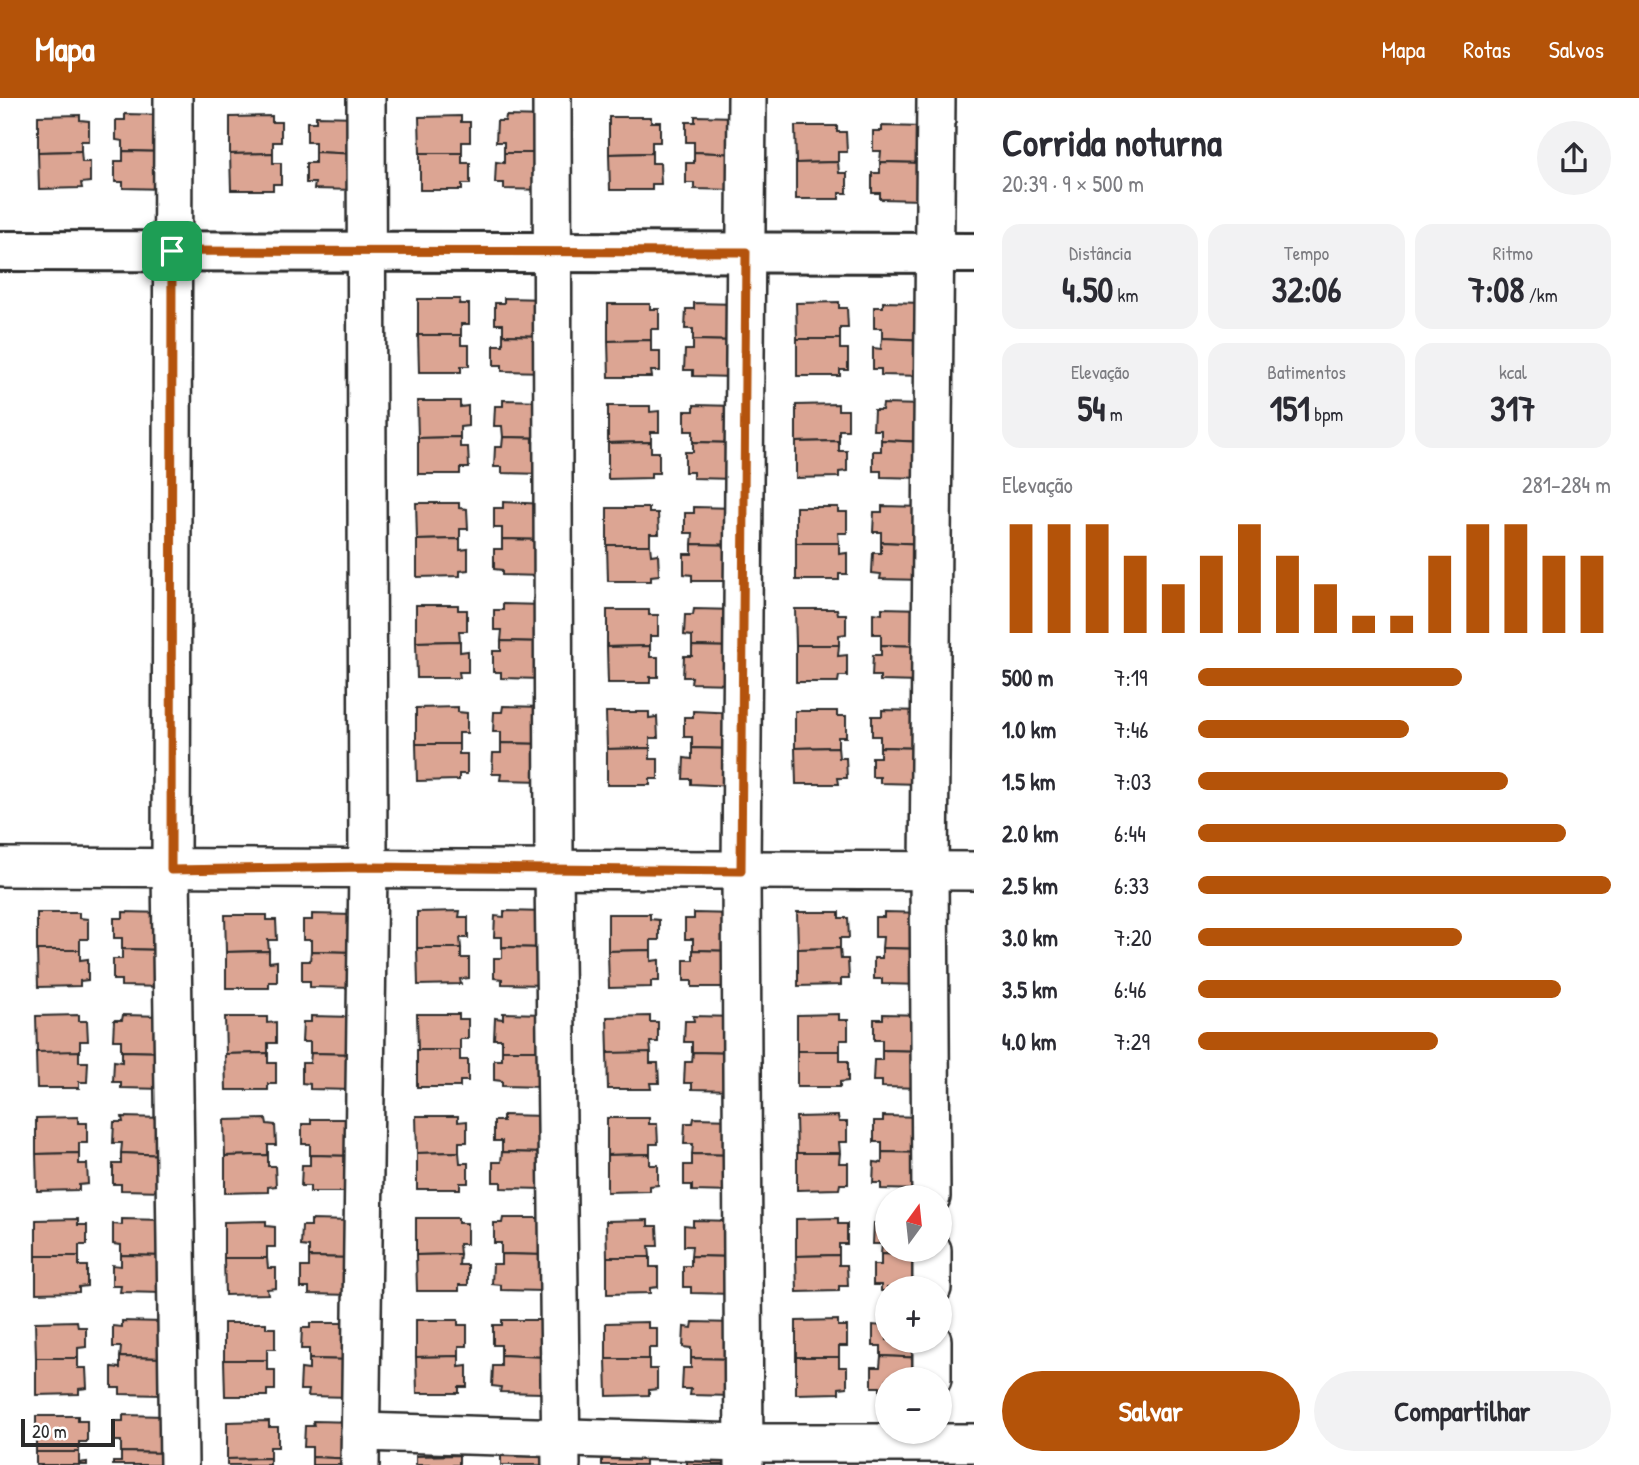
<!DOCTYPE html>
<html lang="pt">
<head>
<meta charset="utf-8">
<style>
	:root { --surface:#fff; --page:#f2f2f3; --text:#2b2b33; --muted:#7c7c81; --accent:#b45309 }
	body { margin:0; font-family:"Patrick Hand",sans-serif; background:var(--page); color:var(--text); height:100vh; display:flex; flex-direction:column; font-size:26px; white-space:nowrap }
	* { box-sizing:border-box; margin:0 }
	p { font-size:23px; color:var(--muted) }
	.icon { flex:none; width:38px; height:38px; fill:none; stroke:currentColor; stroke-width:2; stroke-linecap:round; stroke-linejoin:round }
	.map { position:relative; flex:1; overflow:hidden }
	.sheet { display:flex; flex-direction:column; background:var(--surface); width:665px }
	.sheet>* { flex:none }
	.needle { width:46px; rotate:15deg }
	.fabs { position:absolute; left:875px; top:1087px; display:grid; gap:14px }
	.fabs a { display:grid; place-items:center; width:77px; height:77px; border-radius:50%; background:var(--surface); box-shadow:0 2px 5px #0004; font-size:35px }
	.scale { position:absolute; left:21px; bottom:18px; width:94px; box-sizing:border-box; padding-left:7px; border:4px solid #2b2b2b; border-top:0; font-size:19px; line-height:24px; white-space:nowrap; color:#2b2b2b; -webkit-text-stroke:5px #fff; paint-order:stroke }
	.pin { position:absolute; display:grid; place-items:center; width:60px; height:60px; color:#fff; margin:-30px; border-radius:14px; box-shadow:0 4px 10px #0006 }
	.round { display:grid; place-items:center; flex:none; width:74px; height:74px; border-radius:37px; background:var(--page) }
	.summary { display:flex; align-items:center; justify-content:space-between; height:119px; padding:0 28px }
	h1 { font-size:38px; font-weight:700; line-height:52px }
	.metrics { display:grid; grid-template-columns:repeat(3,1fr); gap:10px; height:119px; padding:7px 28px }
	.metrics div { display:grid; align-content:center; border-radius:18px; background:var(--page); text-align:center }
	.metrics b { font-size:35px; font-weight:700 }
	.metrics small { font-size:19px; font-weight:400 }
	.metrics p { font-size:19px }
	.chart { height:196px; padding:14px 28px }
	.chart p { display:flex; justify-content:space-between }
	.chart svg { width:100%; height:126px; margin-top:7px; stroke:var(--accent); stroke-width:6 }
	.primary-button { display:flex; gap:14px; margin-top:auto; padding:14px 28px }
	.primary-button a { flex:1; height:80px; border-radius:42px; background:var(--accent); color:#fff; font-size:28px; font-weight:700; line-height:80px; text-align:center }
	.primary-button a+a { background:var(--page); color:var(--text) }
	ul { padding:0 28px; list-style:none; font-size:23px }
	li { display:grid; grid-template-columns:112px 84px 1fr; align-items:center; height:52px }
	li i { height:18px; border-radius:9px; background:var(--accent) }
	header { display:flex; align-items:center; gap:42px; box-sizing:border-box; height:98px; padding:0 35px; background:var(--accent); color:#fff }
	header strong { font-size:33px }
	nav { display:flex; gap:38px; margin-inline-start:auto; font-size:24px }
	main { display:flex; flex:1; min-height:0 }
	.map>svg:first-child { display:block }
	.building { fill:#dca593; stroke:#2b2b2b; stroke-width:2 }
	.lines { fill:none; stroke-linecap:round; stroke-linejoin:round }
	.minor-casing { stroke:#2b2b2b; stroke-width:42 }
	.tertiary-casing { stroke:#2b2b2b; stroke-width:44 }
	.minor { stroke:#fff; stroke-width:37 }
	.tertiary { stroke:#fff; stroke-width:38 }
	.route-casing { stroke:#fff; stroke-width:14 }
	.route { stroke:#b45309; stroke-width:9 }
</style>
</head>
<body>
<header>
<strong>Mapa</strong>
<nav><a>Mapa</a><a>Rotas</a><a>Salvos</a></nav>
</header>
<main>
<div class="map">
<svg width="974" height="1367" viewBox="0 0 974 1367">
	<rect width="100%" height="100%" fill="#fff"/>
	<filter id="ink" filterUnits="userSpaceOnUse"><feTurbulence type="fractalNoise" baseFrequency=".0143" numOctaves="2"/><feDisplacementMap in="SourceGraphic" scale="14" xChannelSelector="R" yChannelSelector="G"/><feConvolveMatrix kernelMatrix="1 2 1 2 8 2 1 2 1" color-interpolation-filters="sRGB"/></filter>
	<g filter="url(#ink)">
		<!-- building -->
		<g class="building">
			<polygon points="125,16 167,17 166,54 123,53 123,43 116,42 116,22 125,22"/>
			<polygon points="80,17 80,22 89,23 89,43 81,43 81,53 38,54 38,18"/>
			<polygon points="272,18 272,24 281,24 281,44 273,44 273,55 230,56 230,19"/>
			<polygon points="316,18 359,19 358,56 315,54 315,44 307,44 307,24 316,24"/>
			<polygon points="461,18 461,24 470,24 470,44 462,44 462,55 420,55 419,19"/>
			<polygon points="506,18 547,19 547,55 504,55 504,44 496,44 497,23 505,23"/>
			<polygon points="695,18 737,19 737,56 694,54 694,44 686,44 686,24 695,24"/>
			<polygon points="609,19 651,19 651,24 660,24 660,44 652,44 652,55 609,56"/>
			<polygon points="795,28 837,28 837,34 846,34 847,54 838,54 838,64 796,65"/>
			<polygon points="882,28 924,29 923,65 880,64 881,53 873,53 873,33 882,33"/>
			<polygon points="81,53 82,64 90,64 90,84 81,85 82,90 39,91 38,54"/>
			<polygon points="123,53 166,54 166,91 123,90 123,84 115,84 115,63 123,63"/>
			<polygon points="315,54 358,56 357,92 314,91 315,85 306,85 306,65 315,65"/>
			<polygon points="694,54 737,56 736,92 694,91 694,85 686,85 686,65 694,65"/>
			<polygon points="273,55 273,65 281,65 281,86 273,86 273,92 231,92 230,56"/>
			<polygon points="420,55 462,55 462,65 470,65 470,86 462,86 462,92 420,92"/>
			<polygon points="504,55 547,55 546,92 504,91 504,85 495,85 496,64 504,65"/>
			<polygon points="652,55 652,65 660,65 661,86 652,86 652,92 610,92 609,56"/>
			<polygon points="838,64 839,75 847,75 847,95 839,95 839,101 796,101 796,65"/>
			<polygon points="880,64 923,65 923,102 880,101 880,95 872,95 872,75 880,75"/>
			<polygon points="504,200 546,201 545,238 503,237 503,226 495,226 495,205 504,205"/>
			<polygon points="418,201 460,201 459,206 469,206 469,226 461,226 461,237 418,237"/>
			<polygon points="839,204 839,210 847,210 848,230 840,230 840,241 797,241 796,205"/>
			<polygon points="883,204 925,205 925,242 882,240 882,230 874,230 874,209 883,209"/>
			<polygon points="694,205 737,206 736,243 693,242 693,231 685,231 686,211 694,211"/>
			<polygon points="608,206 650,206 650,211 659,211 659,231 651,231 651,242 608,243"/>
			<polygon points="418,237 461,237 461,247 469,247 469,268 461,268 461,274 419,274"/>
			<polygon points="503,237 545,238 545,274 502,273 502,267 494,267 494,247 503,247"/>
			<polygon points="882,240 925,242 924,278 881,277 881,271 873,271 873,250 881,251"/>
			<polygon points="797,241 840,241 840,251 848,251 848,272 840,272 840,278 797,278"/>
			<polygon points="651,242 651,253 660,253 660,273 651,273 652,279 609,279 608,243"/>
			<polygon points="693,242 736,243 735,279 693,278 693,272 684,272 685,252 693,252"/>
			<polygon points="503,302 546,303 546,340 503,339 502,328 494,328 495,308 503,308"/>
			<polygon points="417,303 460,303 460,309 468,308 468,328 460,329 460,339 418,340"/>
			<polygon points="838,306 838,312 848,312 848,332 839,332 839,343 796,344 796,307"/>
			<polygon points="883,306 924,307 924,344 881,342 881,332 873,332 874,312 882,312"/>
			<polygon points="694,307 736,308 736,345 693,344 693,333 685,333 685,313 694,313"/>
			<polygon points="608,308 650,308 650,314 659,313 659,334 651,334 651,344 608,345"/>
			<polygon points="460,339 460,349 468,349 469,370 460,370 460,376 418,376 418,340"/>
			<polygon points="503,339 546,340 544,376 502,375 502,369 494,369 495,349 502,349"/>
			<polygon points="881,342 924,344 924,380 881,379 881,373 873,373 873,353 881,353"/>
			<polygon points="839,343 839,353 847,353 847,373 839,374 839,379 796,380 796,344"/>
			<polygon points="651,344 651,354 659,354 659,375 651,375 651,380 608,381 608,345"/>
			<polygon points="693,344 736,345 735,381 693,380 693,374 685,374 685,354 693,354"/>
			<polygon points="503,404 546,406 545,442 502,441 502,430 494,430 494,410 503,410"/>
			<polygon points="416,405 459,405 459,410 467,411 468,431 460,431 460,441 417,442"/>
			<polygon points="882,408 925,409 924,446 881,444 881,434 873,434 874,414 882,414"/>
			<polygon points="694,409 736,410 735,447 692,446 693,435 685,435 685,415 694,415"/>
			<polygon points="796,409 838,409 838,414 847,414 847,435 838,435 839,445 796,445"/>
			<polygon points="607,410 649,410 649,415 658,415 659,436 650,436 650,447 607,447"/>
			<polygon points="460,441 460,452 468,451 468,472 460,473 460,478 417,479 417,442"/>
			<polygon points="502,441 545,442 544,478 502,477 502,472 494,471 494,451 502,451"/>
			<polygon points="881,444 924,446 923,482 880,481 881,476 872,475 873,455 881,455"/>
			<polygon points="796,445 839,445 839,456 847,455 847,476 839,476 839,482 796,482"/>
			<polygon points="692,446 735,447 735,483 692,483 692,477 684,476 684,456 692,456"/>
			<polygon points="607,447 650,447 651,457 658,456 659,477 651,478 651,483 608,483"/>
			<polygon points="503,506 545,507 544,544 501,543 502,532 494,532 494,512 503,512"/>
			<polygon points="416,507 458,507 458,512 467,512 467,533 459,533 460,543 416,544"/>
			<polygon points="882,510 924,511 924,548 881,547 881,536 873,536 873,515 882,516"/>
			<polygon points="694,511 736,512 735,549 692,548 692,538 684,537 685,517 693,517"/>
			<polygon points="795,511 837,511 838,516 846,516 846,536 839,537 839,547 796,547"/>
			<polygon points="607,512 649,512 649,517 658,517 658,538 650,538 650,548 607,549"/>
			<polygon points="460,543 460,554 468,553 468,574 459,574 460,580 417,580 416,544"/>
			<polygon points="501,543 544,544 544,581 501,580 501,574 493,574 493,553 501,553"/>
			<polygon points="796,547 839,547 838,558 847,557 847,578 839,578 838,584 796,584"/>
			<polygon points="881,547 924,548 922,584 880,583 880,578 872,578 873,557 881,557"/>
			<polygon points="650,548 650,559 658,559 658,579 650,579 650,585 608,585 607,549"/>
			<polygon points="692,548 735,549 734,586 691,585 692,579 683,579 684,558 692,558"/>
			<polygon points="503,608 545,609 544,646 501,645 501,634 493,634 494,614 502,614"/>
			<polygon points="458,609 458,614 467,615 467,635 459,635 459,646 416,646 416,610"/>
			<polygon points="882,612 924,613 923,650 880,649 880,638 872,638 872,618 882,618"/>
			<polygon points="693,613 735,615 735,651 692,650 692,639 684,639 684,619 693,619"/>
			<polygon points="795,613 837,613 837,618 846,618 846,639 838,639 838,649 795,650"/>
			<polygon points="606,614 649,614 649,620 657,619 658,640 650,640 650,650 607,651"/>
			<polygon points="501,645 544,646 543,683 500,682 501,676 492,676 493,655 501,655"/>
			<polygon points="416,646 459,646 459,656 467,656 467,676 459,676 459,682 417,683"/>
			<polygon points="838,649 839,660 846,660 847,680 838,680 839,686 796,686 795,650"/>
			<polygon points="880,649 923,650 922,686 880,685 880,679 872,679 872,659 880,659"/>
			<polygon points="650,650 650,661 658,661 658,681 650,681 650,687 607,687 607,651"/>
			<polygon points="692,650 735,651 734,688 691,686 691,681 683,681 684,660 692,661"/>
			<polygon points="460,813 459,819 468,819 468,840 460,840 461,850 417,850 417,814"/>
			<polygon points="504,813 546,814 545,850 502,849 502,839 494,839 495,818 504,819"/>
			<polygon points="123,814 166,815 164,852 122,851 122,840 114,840 114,820 123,820"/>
			<polygon points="797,814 839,814 839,820 848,820 849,840 840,840 840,850 798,851"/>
			<polygon points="884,814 926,815 925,851 882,850 883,839 875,839 875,819 884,819"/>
			<polygon points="37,815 79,815 79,820 88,821 88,841 80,841 80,852 37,852"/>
			<polygon points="694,815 736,816 735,853 693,852 693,841 685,841 685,821 694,821"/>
			<polygon points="312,816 354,817 353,854 311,853 311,842 303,842 303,822 312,822"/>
			<polygon points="608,816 650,816 650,821 659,822 659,842 651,842 651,852 608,853"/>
			<polygon points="225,817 267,817 267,822 276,822 277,842 268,842 269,853 226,854"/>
			<polygon points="502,849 545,850 545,887 502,886 502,881 494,880 494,860 502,860"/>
			<polygon points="417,850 461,850 461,860 469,860 469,880 460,881 461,886 418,887"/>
			<polygon points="840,850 841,861 848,861 849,881 841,881 841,887 798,888 798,851"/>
			<polygon points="882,850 925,851 924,887 882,886 882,881 874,881 874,860 882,860"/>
			<polygon points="122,851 164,852 164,889 121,888 121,882 113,882 113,861 122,861"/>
			<polygon points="37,852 80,852 80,862 88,861 88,882 80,883 80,888 38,889"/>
			<polygon points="651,852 651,863 659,862 659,883 651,883 651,889 609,890 608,853"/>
			<polygon points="693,852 735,853 735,889 692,889 692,883 684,883 684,862 693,862"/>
			<polygon points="269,853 269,864 277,863 277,884 269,884 269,890 226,890 226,854"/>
			<polygon points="311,853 353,854 353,890 310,889 310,883 302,883 302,863 310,863"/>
			<polygon points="503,915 545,916 545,953 502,952 502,941 494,941 495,920 503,921"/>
			<polygon points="417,916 459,916 459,921 468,921 468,941 460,941 460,952 418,952"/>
			<polygon points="839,916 839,922 848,922 848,942 840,942 840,953 797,953 797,917"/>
			<polygon points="883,916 925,917 924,953 882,952 882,942 874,942 874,921 883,921"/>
			<polygon points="79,917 79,923 87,923 88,943 80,943 80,954 37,954 36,918"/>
			<polygon points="123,917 165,918 164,954 121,953 121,942 113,942 114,922 122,922"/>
			<polygon points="311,918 354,919 353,956 310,955 310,944 302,944 303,924 311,924"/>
			<polygon points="650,918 650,924 658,924 658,944 650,944 651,955 608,955 607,919"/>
			<polygon points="693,918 736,919 735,955 692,954 692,944 684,944 685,923 694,923"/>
			<polygon points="225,919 267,919 267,925 276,924 276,945 268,945 268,955 226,956"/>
			<polygon points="417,952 460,952 460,962 468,962 468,983 460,983 460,989 417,989"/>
			<polygon points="502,952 545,952 544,989 502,988 502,983 494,982 494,962 502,962"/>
			<polygon points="882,952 925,953 924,990 882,989 882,983 873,983 874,962 882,962"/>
			<polygon points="79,953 79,964 88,964 87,984 79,984 79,990 37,990 36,954"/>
			<polygon points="122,953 165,954 164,991 121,990 121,984 113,984 114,963 122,964"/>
			<polygon points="797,953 840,953 840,963 848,963 848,983 840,984 840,989 797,989"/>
			<polygon points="650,954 650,965 658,965 659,985 650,985 651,991 608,991 607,955"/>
			<polygon points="693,954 736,955 734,992 692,991 692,985 684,985 685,964 692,964"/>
			<polygon points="268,955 268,965 276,965 276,986 268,986 268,992 226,992 225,956"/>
			<polygon points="311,955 354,956 352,992 310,991 310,986 302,985 302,965 310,965"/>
			<polygon points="503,1017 546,1018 544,1055 502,1054 502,1043 494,1043 494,1023 503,1023"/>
			<polygon points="416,1018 458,1018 458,1024 467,1023 467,1044 459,1044 459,1054 417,1055"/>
			<polygon points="838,1018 839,1024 847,1024 847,1044 839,1044 840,1055 797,1055 796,1019"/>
			<polygon points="883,1018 925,1019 925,1055 882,1054 882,1044 874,1044 874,1023 883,1023"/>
			<polygon points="78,1019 78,1025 87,1025 87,1045 79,1045 79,1055 36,1056 36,1020"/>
			<polygon points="122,1019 165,1020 164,1057 121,1055 122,1045 113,1045 114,1024 123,1024"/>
			<polygon points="607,1020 649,1020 649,1026 657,1026 658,1046 650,1046 650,1056 607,1057"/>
			<polygon points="694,1020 736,1021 735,1057 692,1056 693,1046 684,1046 685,1025 693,1025"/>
			<polygon points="266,1021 267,1026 275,1027 276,1047 268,1047 268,1057 225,1058 224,1022"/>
			<polygon points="311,1021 353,1021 353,1058 310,1057 310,1046 302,1046 302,1026 311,1026"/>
			<polygon points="459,1054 460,1065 468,1065 468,1085 460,1085 460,1091 417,1091 417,1055"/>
			<polygon points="502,1054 544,1055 544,1091 501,1090 501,1084 493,1084 493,1064 501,1064"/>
			<polygon points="882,1054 925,1055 924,1092 881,1091 881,1085 873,1085 874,1064 882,1065"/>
			<polygon points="79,1055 79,1066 87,1066 88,1086 79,1087 79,1092 37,1093 36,1056"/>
			<polygon points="121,1055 164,1057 164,1093 121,1092 121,1086 113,1086 113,1066 121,1066"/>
			<polygon points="797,1055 840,1055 839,1065 848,1065 848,1086 840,1086 839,1091 797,1092"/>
			<polygon points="650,1056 650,1067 658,1067 658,1087 650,1088 650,1093 607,1094 607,1057"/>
			<polygon points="692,1056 735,1057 734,1094 692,1093 692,1087 684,1087 684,1067 692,1067"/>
			<polygon points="268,1057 268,1068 275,1068 276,1088 268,1089 268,1094 225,1095 225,1058"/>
			<polygon points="310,1057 353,1058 352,1094 310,1094 310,1088 301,1088 302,1067 310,1067"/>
			<polygon points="416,1120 458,1120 458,1125 467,1125 467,1146 459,1146 460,1156 416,1157"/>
			<polygon points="503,1120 545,1120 544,1157 501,1156 501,1145 494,1145 494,1125 502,1125"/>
			<polygon points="838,1120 838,1126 847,1126 847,1146 839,1146 839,1157 796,1158 796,1121"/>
			<polygon points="882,1120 887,1120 887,1152 924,1152 924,1158 881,1156 882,1146 873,1146 874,1125 883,1125"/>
			<polygon points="78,1121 78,1127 87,1127 87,1147 79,1147 79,1158 36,1158 36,1122"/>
			<polygon points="122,1121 164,1122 164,1158 121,1157 121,1147 113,1146 113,1126 122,1127"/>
			<polygon points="311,1122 353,1123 352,1160 309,1159 309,1149 301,1148 302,1128 311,1128"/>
			<polygon points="648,1122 648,1128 657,1128 658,1148 649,1148 650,1159 607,1159 606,1123"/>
			<polygon points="693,1122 735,1123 734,1159 691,1158 692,1148 684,1148 684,1127 693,1128"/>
			<polygon points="266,1123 266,1128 275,1129 275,1149 267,1149 267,1160 224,1160 224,1124"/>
			<polygon points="460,1156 459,1167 468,1167 468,1187 459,1187 459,1193 417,1193 416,1157"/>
			<polygon points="501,1156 544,1157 543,1193 501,1192 501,1187 492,1186 493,1166 501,1166"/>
			<polygon points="881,1156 924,1158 923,1190 887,1190 887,1193 881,1193 881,1187 873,1187 873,1167 881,1167"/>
			<polygon points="121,1157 164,1158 163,1195 120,1194 121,1188 112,1188 112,1167 121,1168"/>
			<polygon points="839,1157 839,1167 847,1167 848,1188 839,1188 839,1193 797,1194 796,1158"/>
			<polygon points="36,1158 79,1158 79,1168 87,1168 87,1188 79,1189 79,1194 36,1195"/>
			<polygon points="691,1158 734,1159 734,1196 691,1195 691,1189 683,1189 683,1168 691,1168"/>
			<polygon points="309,1159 352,1160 352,1197 309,1196 309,1190 301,1190 301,1169 309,1169"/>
			<polygon points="607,1159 650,1159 650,1169 658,1169 658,1189 650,1190 650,1195 607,1196"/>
			<polygon points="224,1160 267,1160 268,1170 276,1170 276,1190 267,1191 268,1196 225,1197"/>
			<polygon points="416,1222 458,1222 458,1227 467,1227 467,1248 459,1248 459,1258 416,1259"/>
			<polygon points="502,1222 544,1222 544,1259 501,1257 501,1247 493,1247 493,1227 502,1227"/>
			<polygon points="838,1222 838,1228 847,1228 847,1248 839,1248 839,1259 796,1259 796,1223"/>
			<polygon points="882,1222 887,1222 887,1242 924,1242 924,1260 881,1258 881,1248 873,1248 873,1227 882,1228"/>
			<polygon points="77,1223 78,1229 86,1229 86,1249 78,1250 78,1260 36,1260 35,1224"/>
			<polygon points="122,1223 164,1224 163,1260 120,1259 121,1249 113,1249 113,1228 122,1229"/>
			<polygon points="648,1224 648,1230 657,1230 657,1250 649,1250 649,1261 606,1261 606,1225"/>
			<polygon points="693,1224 735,1225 734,1261 691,1260 691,1250 683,1249 684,1229 692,1230"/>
			<polygon points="224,1225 266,1225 266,1230 275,1230 275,1251 267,1251 267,1262 224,1262"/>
			<polygon points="310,1225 353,1225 352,1262 309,1261 309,1251 301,1251 302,1230 310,1230"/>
			<polygon points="501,1257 544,1259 543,1295 500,1294 501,1289 492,1288 493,1268 501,1268"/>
			<polygon points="459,1258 459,1269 467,1268 467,1289 459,1289 459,1295 417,1295 416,1259"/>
			<polygon points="881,1258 924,1260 923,1281 887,1281 887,1295 880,1295 880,1289 872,1289 872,1269 880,1269"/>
			<polygon points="120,1259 163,1260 162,1297 120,1296 120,1290 112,1290 112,1269 120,1270"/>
			<polygon points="796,1259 839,1259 839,1269 847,1269 847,1289 839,1290 839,1295 796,1296"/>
			<polygon points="36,1260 78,1260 78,1270 86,1270 87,1290 79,1291 79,1296 36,1297"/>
			<polygon points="691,1260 734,1261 733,1298 690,1297 691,1291 682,1291 683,1270 691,1270"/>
			<polygon points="309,1261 352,1262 351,1299 308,1298 309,1292 300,1292 301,1271 309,1272"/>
			<polygon points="606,1261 649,1261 649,1271 657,1271 657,1291 649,1292 649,1297 607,1298"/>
			<polygon points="224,1262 267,1262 267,1272 275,1272 275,1292 267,1292 267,1298 225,1298"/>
			<polygon points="123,1317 165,1318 164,1355 121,1354 121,1343 114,1343 114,1323 123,1323"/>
			<polygon points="36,1318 78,1318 78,1323 87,1323 87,1344 79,1344 79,1354 36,1354"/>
			<polygon points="269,1323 269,1329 278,1329 278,1349 270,1349 270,1360 227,1361 227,1324"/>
			<polygon points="313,1323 356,1324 355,1361 312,1359 312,1349 304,1349 305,1328 314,1328"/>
			<polygon points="36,1354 79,1354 79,1365 87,1364 87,1367 36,1367"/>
			<polygon points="121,1354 164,1355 164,1367 113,1367 113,1364 121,1364"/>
			<polygon points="459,1357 459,1367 416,1367 416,1358"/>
			<polygon points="501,1357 544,1359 544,1367 501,1367"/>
			<polygon points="687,1357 730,1358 730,1367 687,1367"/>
			<rect x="602" y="1358" width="43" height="9"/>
			<polygon points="312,1359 355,1361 355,1367 312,1367"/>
			<polygon points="270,1360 270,1367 227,1367 227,1361"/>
		</g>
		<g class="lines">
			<defs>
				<g id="minor">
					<polyline points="173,0 171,772 179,1367"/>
					<polyline points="552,0 554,771 561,1367"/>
					<polyline points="0,769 974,773"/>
					<polyline points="931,1099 929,772 936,0"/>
					<polyline points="932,1152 932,1190"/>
					<polyline points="932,1242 932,1281"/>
					<polyline points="360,1334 744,1345 974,1345"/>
					<polyline points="360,1367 368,769 366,0"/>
					<polyline points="744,1367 741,773 747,0"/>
				</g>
				<polyline id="tertiary" points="0,153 974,155"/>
			</defs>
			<!-- minor casing -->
			<use href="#minor" class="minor-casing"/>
			<!-- tertiary casing -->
			<use href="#tertiary" class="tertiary-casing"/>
			<!-- minor -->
			<use href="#minor" class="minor"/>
			<!-- tertiary -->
			<use href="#tertiary" class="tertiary"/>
		</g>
	</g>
	<g class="lines" filter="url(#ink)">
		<defs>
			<polygon id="route" points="172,153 746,154 741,773 368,769 171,772"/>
		</defs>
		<!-- route casing -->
		<use href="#route" class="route-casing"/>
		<!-- route -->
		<use href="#route" class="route"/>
	</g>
</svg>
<div class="fabs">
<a><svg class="needle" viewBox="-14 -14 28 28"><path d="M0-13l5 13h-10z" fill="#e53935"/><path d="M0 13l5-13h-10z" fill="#7c7c81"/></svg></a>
<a>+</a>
<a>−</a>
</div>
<div class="scale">20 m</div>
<div class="pin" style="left:172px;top:153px;background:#1e9e55"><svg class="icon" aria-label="arrive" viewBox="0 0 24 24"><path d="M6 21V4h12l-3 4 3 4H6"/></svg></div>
</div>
<section class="sheet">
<div class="summary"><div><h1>Corrida noturna</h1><p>20:39 · 9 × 500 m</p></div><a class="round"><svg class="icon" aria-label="share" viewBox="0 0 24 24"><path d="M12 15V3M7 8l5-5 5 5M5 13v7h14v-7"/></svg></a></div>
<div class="metrics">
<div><p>Distância</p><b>4.50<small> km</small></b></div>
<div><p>Tempo</p><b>32:06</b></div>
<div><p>Ritmo</p><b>7:08<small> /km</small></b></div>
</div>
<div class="metrics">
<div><p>Elevação</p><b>54<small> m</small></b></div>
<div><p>Batimentos</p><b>151<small> bpm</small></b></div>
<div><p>kcal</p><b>317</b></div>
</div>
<div class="chart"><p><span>Elevação</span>281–284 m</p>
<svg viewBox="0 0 160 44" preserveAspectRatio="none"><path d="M5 44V6M15 44V6M25 44V6M35 44V17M45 44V27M55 44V17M65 44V6M75 44V17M85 44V27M95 44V38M105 44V38M115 44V17M125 44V6M135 44V6M145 44V17M155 44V17"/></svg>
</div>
<ul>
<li><b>500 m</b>7:19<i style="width:64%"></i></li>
<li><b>1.0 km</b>7:46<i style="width:51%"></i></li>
<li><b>1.5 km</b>7:03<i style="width:75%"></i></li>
<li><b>2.0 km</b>6:44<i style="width:89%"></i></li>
<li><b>2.5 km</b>6:33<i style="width:100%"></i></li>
<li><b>3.0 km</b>7:20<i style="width:64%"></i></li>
<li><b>3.5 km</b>6:46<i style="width:88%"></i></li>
<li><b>4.0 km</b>7:29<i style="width:58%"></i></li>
</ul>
<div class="primary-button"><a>Salvar</a><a>Compartilhar</a></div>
</section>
</main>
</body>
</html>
